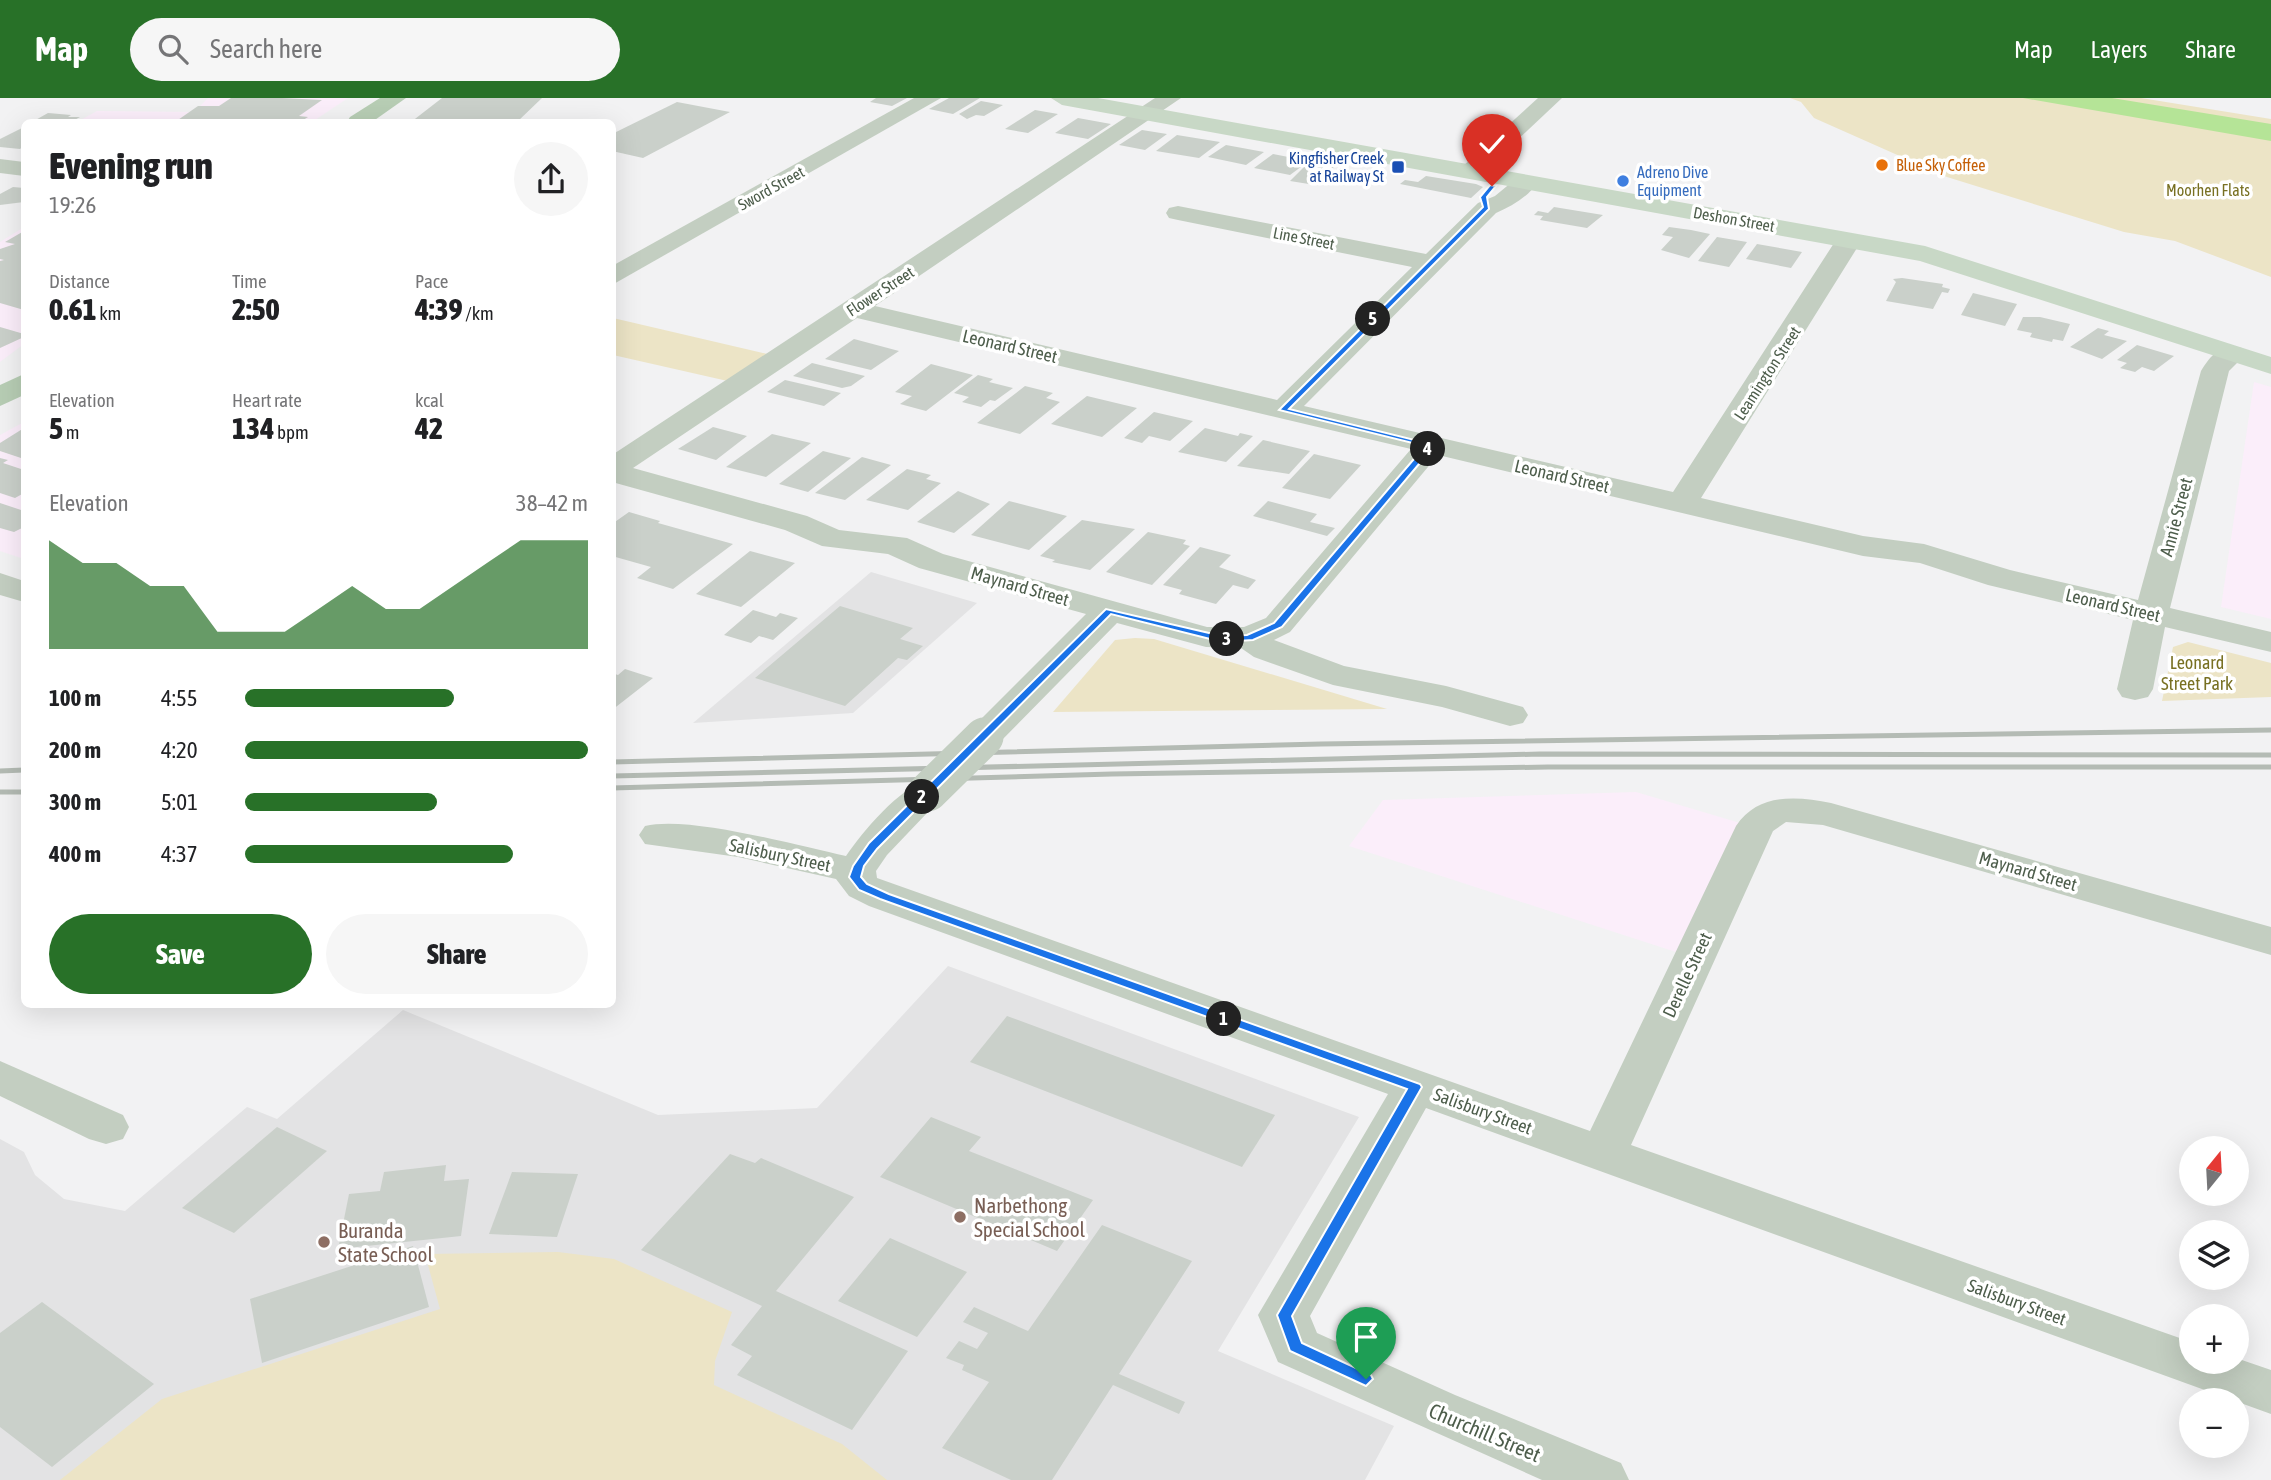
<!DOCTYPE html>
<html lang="en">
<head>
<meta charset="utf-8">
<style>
	:root { --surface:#fff; --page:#f6f6f6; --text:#202124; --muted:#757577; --accent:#287128 }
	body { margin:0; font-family:"Asap Condensed",sans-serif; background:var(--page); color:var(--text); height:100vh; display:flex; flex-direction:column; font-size:26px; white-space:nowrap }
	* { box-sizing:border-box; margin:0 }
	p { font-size:23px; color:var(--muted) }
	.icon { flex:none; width:38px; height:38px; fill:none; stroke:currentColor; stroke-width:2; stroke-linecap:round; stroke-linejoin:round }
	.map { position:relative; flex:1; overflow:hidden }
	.sheet { position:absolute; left:21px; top:21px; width:595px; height:889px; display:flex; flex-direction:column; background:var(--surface); border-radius:10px; box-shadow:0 7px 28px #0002 }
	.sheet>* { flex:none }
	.needle { width:46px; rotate:18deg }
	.controls { position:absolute; left:2179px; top:1038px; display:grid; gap:14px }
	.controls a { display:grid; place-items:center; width:70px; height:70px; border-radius:50%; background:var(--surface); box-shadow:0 7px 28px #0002; font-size:35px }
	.pin { position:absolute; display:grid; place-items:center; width:60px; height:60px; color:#fff; margin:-72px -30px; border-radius:50% 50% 50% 0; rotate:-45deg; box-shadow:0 0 7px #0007 }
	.pin .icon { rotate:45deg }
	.km { position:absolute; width:35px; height:35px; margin:-18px; border-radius:50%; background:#222; color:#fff; font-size:19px; line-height:35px; text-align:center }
	.round { display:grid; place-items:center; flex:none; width:74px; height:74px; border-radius:37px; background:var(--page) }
	.headline { display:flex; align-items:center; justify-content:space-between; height:119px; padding:0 28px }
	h1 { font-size:38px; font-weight:800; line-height:52px }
	.stats { display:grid; grid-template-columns:repeat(3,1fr); gap:10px; height:119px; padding:7px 28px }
	.stats div { display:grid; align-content:center }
	.stats b { font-size:30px; font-weight:800 }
	.stats small { font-size:19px; font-weight:400 }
	.stats p { font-size:19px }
	.chart { height:196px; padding:14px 28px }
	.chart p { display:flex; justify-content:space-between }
	.chart svg { width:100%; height:126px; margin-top:7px; fill:var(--accent); opacity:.7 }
	.action { display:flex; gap:14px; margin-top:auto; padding:14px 28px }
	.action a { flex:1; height:80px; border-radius:42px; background:var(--accent); color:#fff; font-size:28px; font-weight:800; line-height:80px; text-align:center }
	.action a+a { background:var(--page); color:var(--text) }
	ul { padding:0 28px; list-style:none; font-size:23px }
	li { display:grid; grid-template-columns:112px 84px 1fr; align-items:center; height:52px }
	li i { height:18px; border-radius:9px; background:var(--accent) }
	header { display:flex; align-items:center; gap:42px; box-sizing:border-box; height:98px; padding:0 35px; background:var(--accent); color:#fff }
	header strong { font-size:33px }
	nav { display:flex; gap:38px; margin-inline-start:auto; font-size:24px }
	.search { width:490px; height:63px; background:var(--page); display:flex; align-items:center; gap:18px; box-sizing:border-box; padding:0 24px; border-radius:38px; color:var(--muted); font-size:26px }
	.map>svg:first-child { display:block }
	.commercial { fill:#fbeefa }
	.education { fill:#e3e3e4 }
	.green { fill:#ece4c6 }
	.water { fill:#b5e497 }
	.building { fill:#cad0ca }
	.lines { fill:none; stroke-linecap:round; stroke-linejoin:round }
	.street { fill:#c3cec1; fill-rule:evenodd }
	.secondary { fill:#c8d8c6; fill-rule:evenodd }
	.primary { fill:#b7cdb4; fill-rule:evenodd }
	.rail { stroke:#b4bbb4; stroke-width:5 }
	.street-bridge { stroke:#c3cec1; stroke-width:39 }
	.route { fill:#1a73e8; stroke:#fff; stroke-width:2 }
	.food-dot { fill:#e8710a; stroke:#fff; stroke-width:2.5 }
	.transit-dot { fill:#1a4fb4; stroke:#fff; stroke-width:2.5 }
	.shop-dot { fill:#3f7fe0; stroke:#fff; stroke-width:2.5 }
	.education-dot { fill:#8d6e63; stroke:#fff; stroke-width:2.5 }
	.labels { text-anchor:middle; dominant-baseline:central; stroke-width:7; stroke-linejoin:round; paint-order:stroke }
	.far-transit-label { font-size:16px; fill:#164399; stroke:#fff; text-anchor:end }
	.far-food-label { font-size:16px; fill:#c56008; stroke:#fff; text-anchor:start }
	.far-shop-label { font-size:16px; fill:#366cbe; stroke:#fff; text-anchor:start }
	.far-street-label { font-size:16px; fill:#4d5d4b; stroke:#fff }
	.far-park-label { font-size:16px; fill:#787022; stroke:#fff }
	.street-label { font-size:18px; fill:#4d5d4b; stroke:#fff }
	.park-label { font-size:18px; fill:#787022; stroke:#fff }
	.near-education-label { font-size:21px; fill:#785e54; stroke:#fff; text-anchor:start }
	.near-street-label { font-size:21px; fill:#4d5d4b; stroke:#fff }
</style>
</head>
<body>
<header>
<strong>Map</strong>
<div class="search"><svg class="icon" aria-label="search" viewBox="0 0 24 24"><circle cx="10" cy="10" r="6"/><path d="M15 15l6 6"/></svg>Search here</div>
<nav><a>Map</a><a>Layers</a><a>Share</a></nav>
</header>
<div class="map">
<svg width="2271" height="1382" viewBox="0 0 2271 1382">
	<rect width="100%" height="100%" fill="#f2f2f3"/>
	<!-- commercial -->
	<g class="commercial">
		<polygon points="208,0 348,0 312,24 77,24 97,13 194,14"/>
		<polygon points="24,129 24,246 0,264 0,144"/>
		<polygon points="2254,284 2271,289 2271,521 2221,509"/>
		<polygon points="24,324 24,461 0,453 0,337"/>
		<polygon points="1636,694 1740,725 1676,854 1349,748 1383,702"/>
	</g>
	<!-- education -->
	<g class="education">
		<polygon points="871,474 977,505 853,615 693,625"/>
		<polygon points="948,868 1359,1019 1218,1253 1394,1328 1365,1382 0,1382 0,1041 24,1054 35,1077 64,1101 125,1113 247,1009 277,1021 403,912 658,1017 817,1010"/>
	</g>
	<!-- green -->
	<g class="green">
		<polygon points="1790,0 2141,0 2271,21 2271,179 2175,143 2124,134 1947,79 1814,20 1801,4"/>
		<polygon points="613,220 772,257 732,284 613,257"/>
		<polygon points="1135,540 1154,541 1387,611 1053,614 1115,542"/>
		<polygon points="2188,544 2271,565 2271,599 2162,603 2173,549"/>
		<polygon points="558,1154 614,1161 732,1214 715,1263 714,1287 842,1346 887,1382 60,1382 162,1301 440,1211 425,1156"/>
	</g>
	<!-- water -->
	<polygon class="water" points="2023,0 2112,0 2271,26 2271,43"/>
	<!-- building -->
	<g class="building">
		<polygon points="231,0 282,0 322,2 299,18 308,19 300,24 175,24 198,8 219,8"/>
		<polygon points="442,0 542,0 517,24 411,24"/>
		<polygon points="876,0 907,0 892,8 870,4"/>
		<polygon points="949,0 980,0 953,16 929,11"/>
		<polygon points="981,3 1003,7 984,18 976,17 967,21 959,16"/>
		<polygon points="677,4 730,14 643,60 612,53 612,36"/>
		<polygon points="1035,12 1058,16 1028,35 1005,31"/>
		<polygon points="48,15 71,17 68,19 80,19 71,24 32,24"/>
		<polygon points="1078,20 1111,26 1088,41 1055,35"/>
		<polygon points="24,29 24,48 20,51 0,49 0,41"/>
		<polygon points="1142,32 1167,36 1145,52 1119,47"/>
		<polygon points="1177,37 1220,44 1199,60 1156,53"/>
		<polygon points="1226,47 1264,54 1246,67 1208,59"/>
		<polygon points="1273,56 1309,63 1290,77 1254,70"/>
		<polygon points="1309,64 1335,68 1315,87 1290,83"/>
		<polygon points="1426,78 1476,86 1483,89 1471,100 1400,86 1405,82 1418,84"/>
		<polygon points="13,89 24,90 24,104 0,107 0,96"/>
		<polygon points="1554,109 1603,117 1587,130 1540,122 1543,118 1534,117 1538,113 1548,115"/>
		<polygon points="1669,129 1691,132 1710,136 1689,160 1661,152 1673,139 1662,137"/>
		<polygon points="24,133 24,212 0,205 0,163 4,162 0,161 0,151 15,146 5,144"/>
		<polygon points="1717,139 1747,144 1729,169 1698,163"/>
		<polygon points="1757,146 1802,154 1791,170 1746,161"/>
		<polygon points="1902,180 1943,186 1942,189 1950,191 1948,195 1942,194 1933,211 1886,203 1896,184 1893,181"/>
		<polygon points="1973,195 2017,206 2005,228 1961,217"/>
		<polygon points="2023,219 2040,219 2070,226 2063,243 2053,241 2052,244 2030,239 2032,235 2017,232"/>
		<polygon points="0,229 24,236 24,239 0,250"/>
		<polygon points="2098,230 2109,233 2104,237 2127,243 2102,261 2070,249"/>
		<polygon points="854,241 899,253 871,272 825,261"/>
		<polygon points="2137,247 2174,258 2154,273 2142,269 2135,274 2120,270 2127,265 2117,262"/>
		<polygon points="812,265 865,278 851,288 842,290 793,278"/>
		<polygon points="931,266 973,277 926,313 900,306 912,298 895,294"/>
		<polygon points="978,277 993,281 989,284 1013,290 995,303 990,302 981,309 962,304 969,299 954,295"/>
		<polygon points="785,282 841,295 824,308 767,294"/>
		<polygon points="1025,288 1053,295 1046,300 1060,304 1020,336 977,325"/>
		<polygon points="1087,298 1137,310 1102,339 1051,326"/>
		<polygon points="1154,314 1193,323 1170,343 1149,338 1142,345 1124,340"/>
		<polygon points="713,329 747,338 716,362 678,351"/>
		<polygon points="24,330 24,361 0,353 0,345"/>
		<polygon points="1205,330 1238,338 1240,335 1253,338 1226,364 1178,354"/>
		<polygon points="772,336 811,345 766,379 726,369"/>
		<polygon points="1263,342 1310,353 1289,376 1237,368"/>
		<polygon points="823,353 851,360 808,394 779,386"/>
		<polygon points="1314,356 1361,367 1330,401 1282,390"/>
		<polygon points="862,359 891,367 845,402 815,395"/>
		<polygon points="0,360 8,362 3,365 24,372 24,395 15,400 0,395"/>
		<polygon points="907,371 931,377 926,381 941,385 908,412 866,402"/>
		<polygon points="958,393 990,406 954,435 917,424"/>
		<polygon points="1009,403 1067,418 1029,452 971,437"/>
		<polygon points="1268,403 1317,416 1310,424 1335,430 1327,438 1253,418"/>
		<polygon points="0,405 24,413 24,429 14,434 0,430"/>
		<polygon points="629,414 660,423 658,425 733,446 673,491 637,480 651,469 612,458 612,426"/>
		<polygon points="1082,422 1135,431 1090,472 1052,464 1055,462 1040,458"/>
		<polygon points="1148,434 1186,442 1183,446 1190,448 1152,487 1106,474"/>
		<polygon points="1200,449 1231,457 1219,469 1256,482 1248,491 1233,487 1216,506 1179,496 1182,492 1163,487"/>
		<polygon points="750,453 795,465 741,509 696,496"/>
		<polygon points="840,508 913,530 900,541 923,548 907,562 898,560 845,608 755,580"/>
		<polygon points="753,512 776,519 780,515 798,520 773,542 759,538 751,545 724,537"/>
		<polygon points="625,571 653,580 612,612 612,575 618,577"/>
		<polygon points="1007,918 1275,1017 1242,1069 970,964"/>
		<polygon points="931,1019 981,1039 969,1053 1093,1102 1057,1153 880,1079"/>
		<polygon points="277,1029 327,1053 234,1135 182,1110"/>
		<polygon points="730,1056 755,1065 761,1060 854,1099 776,1193 908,1253 852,1332 737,1277 752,1258 731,1247 762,1208 641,1152"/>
		<polygon points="446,1067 444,1083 469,1081 461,1138 338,1151 349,1096 380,1093 384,1074"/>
		<polygon points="512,1074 578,1076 557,1139 489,1136"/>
		<polygon points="1102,1127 1192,1163 1119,1276 1185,1304 1179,1316 1113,1287 1052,1382 1011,1382 942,1350 989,1284 962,1272 964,1267 946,1260 959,1243 977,1251 988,1235 963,1224 974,1209 1028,1233"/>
		<polygon points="890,1140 967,1174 917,1239 838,1203"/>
		<polygon points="413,1148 429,1209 262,1265 250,1201"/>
		<polygon points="42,1204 154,1286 52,1369 0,1329 0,1235"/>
	</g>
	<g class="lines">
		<!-- street -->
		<g class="street">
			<polygon points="914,0 941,0 612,187 612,168"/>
			<path d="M 1155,0 L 1181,0 L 875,208 L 1277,302 L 1412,169 L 1178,122 L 1169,120 L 1166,115 L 1169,110 L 1178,108 L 1426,156 L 1478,105 L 1495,98 L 1518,79 L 1534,79 L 1538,84 C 1528,99 1512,108 1496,115 L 1304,308 L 1673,394 L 1836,142 L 1840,137 L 1858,137 L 1862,142 L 1701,400 L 1863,438 L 1924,446 L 2010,472 L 2138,502 L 2201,273 C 2211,257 2221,245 2242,250 L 2246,256 L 2229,273 L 2170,510 L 2271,534 L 2271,554 L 2165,529 L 2153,591 L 2148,599 L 2135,602 L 2122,599 L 2117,591 L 2133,522 L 1988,487 L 1920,465 L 1863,458 L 1438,357 L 1290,534 L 1274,542 L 1344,568 L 1446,588 L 1523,609 L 1528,617 L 1523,625 L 1510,628 L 1442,609 L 1333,587 L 1254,559 L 1241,550 L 1206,549 L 1117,525 L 997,647 L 984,650 L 971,647 L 965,639 L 971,631 L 1086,516 L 919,470 L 888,456 L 822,448 L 785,432 L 612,384 L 612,357 ZM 857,220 L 1411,351 L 1266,520 L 1244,529 L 1207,529 L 943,456 L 907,440 L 839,432 L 807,418 L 633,370 Z"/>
			<polygon points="1538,0 1562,0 1478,79 1462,79 1458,74 1462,69"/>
			<polygon points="0,61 24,64 24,78 0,75"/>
			<polygon points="0,475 24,483 24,504 0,497"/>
			<path d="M 928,682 L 942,686 L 947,694 L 887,757 L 876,773 L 877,780 L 1590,1033 L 1736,728 C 1758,695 1796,698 1831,705 L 2271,829 L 2271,857 L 1823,727 L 1786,724 L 1773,733 L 1631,1047 L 2191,1244 L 2191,1264 L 2236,1264 L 2236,1260 L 2271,1272 L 2271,1316 L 1426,1010 L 1310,1218 L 1317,1235 L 1455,1297 L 1621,1365 L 1629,1382 L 1542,1382 L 1278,1264 L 1258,1217 L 1388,996 L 869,808 L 849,798 L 836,781 L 738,759 L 645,746 L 639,737 L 645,728 C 689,717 798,748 846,758 C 862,734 900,689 928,682 Z"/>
			<polygon points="0,963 123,1017 129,1029 123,1041 106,1046 89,1041 0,998"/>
		</g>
		<!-- secondary -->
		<polygon class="secondary" points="1051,0 1098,0 1925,148 2271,259 2271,276 1920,163 1062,7"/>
		<!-- primary -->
		<g class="primary">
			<polygon points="380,0 406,0 372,24 347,24 350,19"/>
			<polygon points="24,276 24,297 0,308 0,287"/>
		</g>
		<!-- rail -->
		<g class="rail">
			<polyline points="612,664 1321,646 2271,632"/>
			<polyline points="0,673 24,672"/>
			<polyline points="612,678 1540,656 2271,657"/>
			<polyline points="612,690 1112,676 1548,669 2271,669"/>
			<polyline points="0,694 24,694"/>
		</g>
		<!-- street-bridge -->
		<polyline class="street-bridge" points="928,694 984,639"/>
	</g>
	<!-- route -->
	<polygon class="route" points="1490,87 1496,88 1487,99 1489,111 1289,311 1435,347 1282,529 1253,542 1222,544 1111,516 877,751 864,768 861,779 867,786 889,796 1420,986 1422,989 1292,1218 1302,1245 1371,1277 1373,1281 1366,1288 1290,1253 1277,1217 1407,991 880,801 859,792 849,779 853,768 869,745 1106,511 1222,538 1247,537 1274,525 1425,348 1279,312 1483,109 1480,99"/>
	<!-- markers -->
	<circle class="food-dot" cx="1882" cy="67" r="7"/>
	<rect class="transit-dot" x="1391" y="62" width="14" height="14" rx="3.5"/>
	<circle class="shop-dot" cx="1623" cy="83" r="7"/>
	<g class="education-dot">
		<circle cx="960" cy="1119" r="7"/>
		<circle cx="324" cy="1144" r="7"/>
	</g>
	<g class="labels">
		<!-- far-transit labels -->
		<g class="far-transit-label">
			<text x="1384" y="60">Kingfisher Creek<tspan x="1384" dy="18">at Railway St</tspan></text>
		</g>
		<!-- far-food labels -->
		<g class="far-food-label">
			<text x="1896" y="67">Blue Sky Coffee</text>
		</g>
		<!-- far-shop labels -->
		<g class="far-shop-label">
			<text x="1637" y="74">Adreno Dive<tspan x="1637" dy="18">Equipment</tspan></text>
		</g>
		<!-- far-street labels -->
		<g class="far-street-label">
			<text transform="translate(771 90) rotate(-29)">Sword Street</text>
			<text transform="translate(1734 121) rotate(10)">Deshon Street</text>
			<text transform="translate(1304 140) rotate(11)">Line Street</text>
			<text transform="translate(880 193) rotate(-33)">Flower Street</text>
			<text transform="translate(1767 275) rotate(-57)">Leamington Street</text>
		</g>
		<!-- far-park labels -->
		<g class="far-park-label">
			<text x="2208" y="92">Moorhen Flats</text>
		</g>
		<!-- street labels -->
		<g class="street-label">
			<text transform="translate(1010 248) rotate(13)">Leonard Street</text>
			<text transform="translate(1562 378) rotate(13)">Leonard Street</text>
			<text transform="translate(2176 419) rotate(-75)">Annie Street</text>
			<text transform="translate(1020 488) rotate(16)">Maynard Street</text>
			<text transform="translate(2113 507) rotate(13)">Leonard Street</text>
			<text transform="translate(780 757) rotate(12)">Salisbury Street</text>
			<text transform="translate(2028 773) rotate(16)">Maynard Street</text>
			<text transform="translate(1687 877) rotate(-65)">Derelle Street</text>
			<text transform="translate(1483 1013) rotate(20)">Salisbury Street</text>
			<text transform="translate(2017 1204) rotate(20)">Salisbury Street</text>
		</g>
		<!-- park labels -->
		<g class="park-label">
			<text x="2197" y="564">Leonard<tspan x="2197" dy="21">Street Park</tspan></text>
		</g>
		<!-- near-education labels -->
		<g class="near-education-label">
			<text x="974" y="1107">Narbethong<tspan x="974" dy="24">Special School</tspan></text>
			<text x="338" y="1132">Buranda<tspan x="338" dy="24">State School</tspan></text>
		</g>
		<!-- near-street labels -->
		<g class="near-street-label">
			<text transform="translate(1485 1334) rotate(23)">Churchill Street</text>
		</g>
	</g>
</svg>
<div class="controls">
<a><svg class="needle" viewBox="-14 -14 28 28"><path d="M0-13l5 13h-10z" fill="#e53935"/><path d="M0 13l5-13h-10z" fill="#757577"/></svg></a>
<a><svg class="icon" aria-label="layers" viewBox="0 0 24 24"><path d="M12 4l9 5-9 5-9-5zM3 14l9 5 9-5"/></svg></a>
<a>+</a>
<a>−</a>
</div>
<div class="pin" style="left:1366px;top:1281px;background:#1e9e55"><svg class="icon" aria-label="arrive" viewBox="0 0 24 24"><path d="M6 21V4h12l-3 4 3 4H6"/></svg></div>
<div class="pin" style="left:1492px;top:88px;background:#d93025"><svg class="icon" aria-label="check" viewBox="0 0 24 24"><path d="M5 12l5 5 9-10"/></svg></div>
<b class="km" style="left:1224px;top:921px">1</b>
<b class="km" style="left:922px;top:699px">2</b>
<b class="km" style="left:1227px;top:541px">3</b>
<b class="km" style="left:1428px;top:351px">4</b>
<b class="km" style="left:1373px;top:221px">5</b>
<section class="sheet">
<div class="headline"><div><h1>Evening run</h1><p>19:26</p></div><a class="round"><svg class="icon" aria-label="share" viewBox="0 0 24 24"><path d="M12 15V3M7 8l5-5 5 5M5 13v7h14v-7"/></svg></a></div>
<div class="stats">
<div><p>Distance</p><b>0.61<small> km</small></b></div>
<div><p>Time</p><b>2:50</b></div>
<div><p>Pace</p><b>4:39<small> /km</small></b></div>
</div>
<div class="stats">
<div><p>Elevation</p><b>5<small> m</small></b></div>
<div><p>Heart rate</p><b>134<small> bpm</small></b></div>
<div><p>kcal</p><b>42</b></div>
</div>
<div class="chart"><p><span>Elevation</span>38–42 m</p>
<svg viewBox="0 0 160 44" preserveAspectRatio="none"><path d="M0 44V6L10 14L20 14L30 22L40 22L50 38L60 38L70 38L80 30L90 22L100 30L110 30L120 22L130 14L140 6L150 6L160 6V44z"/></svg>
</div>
<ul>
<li><b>100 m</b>4:55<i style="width:61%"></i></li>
<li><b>200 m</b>4:20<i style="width:100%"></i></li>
<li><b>300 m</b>5:01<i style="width:56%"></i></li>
<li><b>400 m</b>4:37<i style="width:78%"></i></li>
</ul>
<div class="action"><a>Save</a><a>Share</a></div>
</section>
</div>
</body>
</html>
